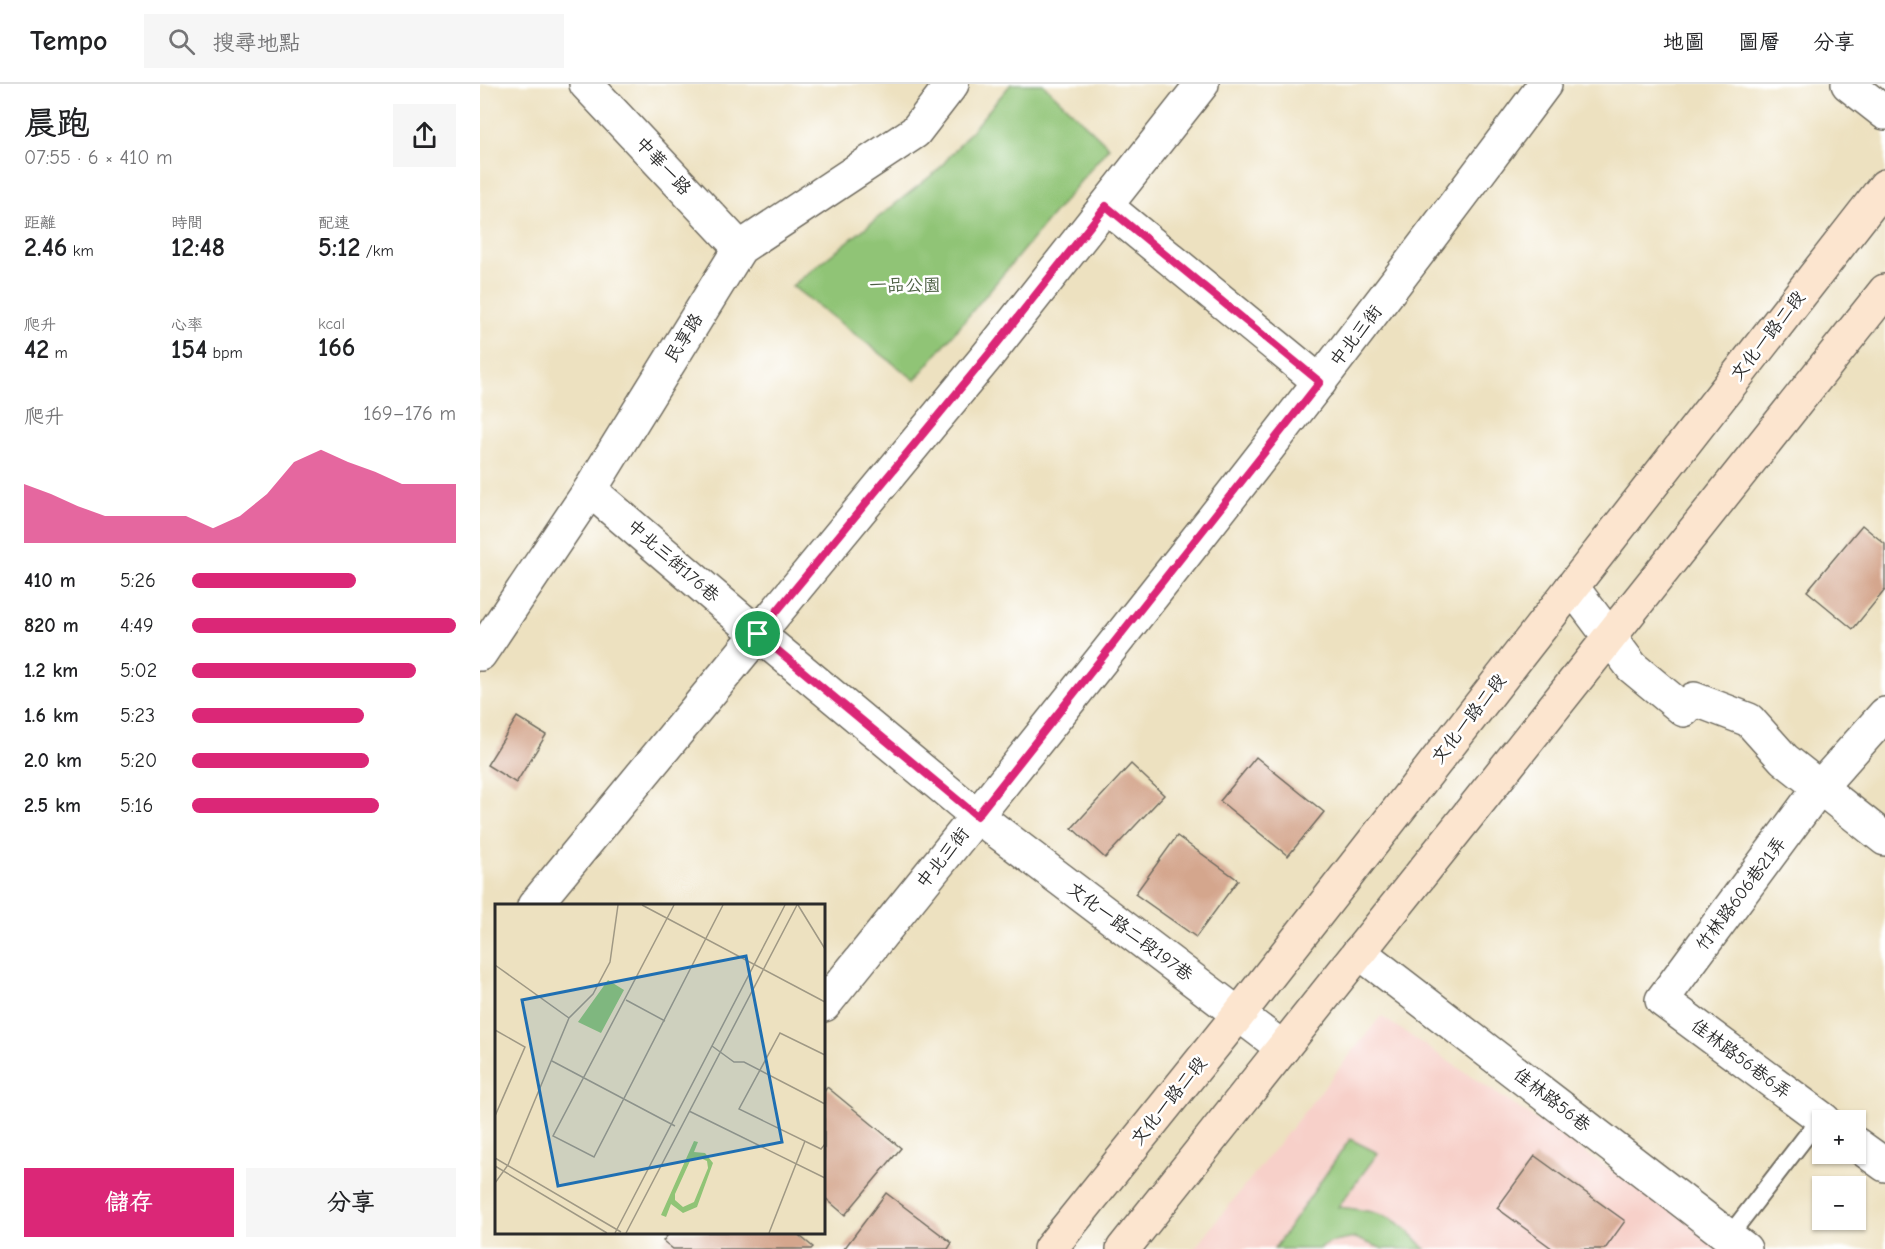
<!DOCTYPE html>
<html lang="zh-TW">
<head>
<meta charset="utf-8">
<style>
	:root { --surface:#fff; --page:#f6f6f6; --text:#202124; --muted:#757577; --line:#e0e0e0; --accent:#db2777 }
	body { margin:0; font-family:"Comic Neue","LXGW WenKai TC",sans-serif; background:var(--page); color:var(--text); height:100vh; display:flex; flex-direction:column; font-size:22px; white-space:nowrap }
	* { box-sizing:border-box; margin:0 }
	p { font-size:20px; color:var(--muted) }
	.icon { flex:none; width:33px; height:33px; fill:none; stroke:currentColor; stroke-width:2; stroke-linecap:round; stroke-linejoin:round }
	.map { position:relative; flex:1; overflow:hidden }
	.side { display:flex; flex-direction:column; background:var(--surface); width:480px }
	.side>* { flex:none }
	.tools { position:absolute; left:1332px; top:1026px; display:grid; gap:12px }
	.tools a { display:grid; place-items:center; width:54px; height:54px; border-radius:0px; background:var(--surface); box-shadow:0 2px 4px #0004; font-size:30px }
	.pin { position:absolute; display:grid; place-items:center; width:51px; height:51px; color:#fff; margin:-26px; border:3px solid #fff; border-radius:50%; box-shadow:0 2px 6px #0007 }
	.round { display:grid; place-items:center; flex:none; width:63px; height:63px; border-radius:0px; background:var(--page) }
	.overview { display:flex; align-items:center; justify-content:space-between; height:102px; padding:0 24px }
	h1 { font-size:33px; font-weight:800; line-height:45px }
	.stats { display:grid; grid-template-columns:repeat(3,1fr); gap:9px; height:102px; padding:6px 24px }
	.stats div { display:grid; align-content:center }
	.stats b { font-size:26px; font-weight:800 }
	.stats small { font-size:16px; font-weight:400 }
	.stats p { font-size:16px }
	.chart { height:168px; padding:12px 24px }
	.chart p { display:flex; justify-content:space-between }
	.chart svg { width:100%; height:108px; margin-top:6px; fill:var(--accent); opacity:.7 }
	.button { display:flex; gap:12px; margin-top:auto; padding:12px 24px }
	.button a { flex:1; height:69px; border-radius:0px; background:var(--accent); color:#fff; font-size:24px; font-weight:800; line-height:69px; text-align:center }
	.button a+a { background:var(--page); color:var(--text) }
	ul { padding:0 24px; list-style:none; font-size:20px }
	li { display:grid; grid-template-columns:96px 72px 1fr; align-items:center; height:45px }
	li i { height:15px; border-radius:8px; background:var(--accent) }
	header { display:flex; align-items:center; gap:36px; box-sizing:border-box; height:84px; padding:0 30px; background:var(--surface); border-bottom:2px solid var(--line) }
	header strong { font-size:28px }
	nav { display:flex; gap:33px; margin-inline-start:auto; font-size:21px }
	.search { width:420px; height:54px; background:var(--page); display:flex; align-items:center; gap:15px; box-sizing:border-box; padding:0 21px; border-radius:0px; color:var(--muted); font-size:22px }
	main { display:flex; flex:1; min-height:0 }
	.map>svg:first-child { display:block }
	.built { fill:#f7d0c9 }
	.green { fill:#90c476; stroke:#5e7850; stroke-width:1.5 }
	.building { fill:#d4a68d }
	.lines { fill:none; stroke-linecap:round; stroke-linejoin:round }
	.lane-casing { stroke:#6f6b5f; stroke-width:20 }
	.street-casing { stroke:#6f6b5f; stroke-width:36 }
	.secondary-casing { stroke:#6f6b5f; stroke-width:36 }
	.lane { stroke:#fff; stroke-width:16 }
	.street { stroke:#fff; stroke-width:33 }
	.secondary { stroke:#fce5cf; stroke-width:33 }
	.route-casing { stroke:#fff; stroke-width:12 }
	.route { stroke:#db2777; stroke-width:8 }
	.labels { text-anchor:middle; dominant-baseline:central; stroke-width:5; stroke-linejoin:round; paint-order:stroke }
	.street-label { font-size:18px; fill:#2b2b2b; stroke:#fff }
	.park-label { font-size:18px; fill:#4e6145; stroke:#fff }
	.inset-road { fill:none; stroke:#9f9884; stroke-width:1.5 }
	.view { fill:#1f6fb2; fill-opacity:0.15; stroke:#1f6fb2; stroke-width:3 }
	.inset-edge { fill:none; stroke:#2b2b2b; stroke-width:3 }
</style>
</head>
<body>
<header>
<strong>Tempo</strong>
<div class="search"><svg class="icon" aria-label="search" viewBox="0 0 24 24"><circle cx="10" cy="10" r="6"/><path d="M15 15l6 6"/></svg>搜尋地點</div>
<nav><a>地圖</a><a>圖層</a><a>分享</a></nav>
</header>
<main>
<section class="side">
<div class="overview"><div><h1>晨跑</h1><p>07:55 · 6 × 410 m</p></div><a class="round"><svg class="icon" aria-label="share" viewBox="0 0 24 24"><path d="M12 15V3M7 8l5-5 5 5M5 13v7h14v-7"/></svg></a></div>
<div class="stats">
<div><p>距離</p><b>2.46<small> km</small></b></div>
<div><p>時間</p><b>12:48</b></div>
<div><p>配速</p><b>5:12<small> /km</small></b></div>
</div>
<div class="stats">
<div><p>爬升</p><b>42<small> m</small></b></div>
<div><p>心率</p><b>154<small> bpm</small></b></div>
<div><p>kcal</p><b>166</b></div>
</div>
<div class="chart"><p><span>爬升</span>169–176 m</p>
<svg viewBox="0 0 160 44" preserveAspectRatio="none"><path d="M0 44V20L10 24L20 29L30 33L40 33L50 33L60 33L70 38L80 33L90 24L100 11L110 6L120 11L130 15L140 20L150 20L160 20V44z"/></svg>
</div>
<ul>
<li><b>410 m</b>5:26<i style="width:62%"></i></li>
<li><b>820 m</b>4:49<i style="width:100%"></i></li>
<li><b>1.2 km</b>5:02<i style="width:85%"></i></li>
<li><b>1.6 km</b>5:23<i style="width:65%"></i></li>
<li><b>2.0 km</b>5:20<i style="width:67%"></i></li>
<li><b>2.5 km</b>5:16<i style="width:71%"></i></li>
</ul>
<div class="button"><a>儲存</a><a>分享</a></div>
</section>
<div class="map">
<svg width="1405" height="1165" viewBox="0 0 1405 1165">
	<rect width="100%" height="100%" fill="#fff"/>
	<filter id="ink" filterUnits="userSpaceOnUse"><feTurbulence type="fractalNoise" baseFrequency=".0167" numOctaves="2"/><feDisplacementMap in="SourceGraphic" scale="12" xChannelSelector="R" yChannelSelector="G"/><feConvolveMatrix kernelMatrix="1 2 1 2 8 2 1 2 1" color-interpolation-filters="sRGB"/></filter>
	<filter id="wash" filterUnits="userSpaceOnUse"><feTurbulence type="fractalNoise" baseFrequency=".008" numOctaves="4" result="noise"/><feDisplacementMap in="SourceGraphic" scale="24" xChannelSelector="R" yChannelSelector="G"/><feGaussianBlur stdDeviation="1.35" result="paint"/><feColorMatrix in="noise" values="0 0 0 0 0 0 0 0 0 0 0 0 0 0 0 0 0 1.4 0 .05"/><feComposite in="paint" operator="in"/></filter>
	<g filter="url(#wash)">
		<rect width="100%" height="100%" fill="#ede1c0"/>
		<!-- built -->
		<polygon class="built" points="901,932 1249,1165 714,1165"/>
		<!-- green -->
		<g class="green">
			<polygon points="531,0 563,0 629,63 435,296 312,202 458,86"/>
			<path d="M 870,1055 L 898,1069 L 858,1123 C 901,1128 916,1130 945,1165 L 903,1165 L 875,1154 L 849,1159 L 839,1165 L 794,1165 Z"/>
		</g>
		<g id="blocks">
			<!-- building -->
			<g class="building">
				<polygon points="1382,441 1405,460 1405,506 1373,545 1327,507"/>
				<polygon points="37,633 66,651 36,699 7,681"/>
				<polygon points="776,673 844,728 808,772 740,717"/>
				<polygon points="651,680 684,711 625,774 592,744"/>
				<polygon points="697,752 758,796 716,853 655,810"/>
				<polygon points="347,1003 421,1064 365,1131 344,1113 344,1008"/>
				<polygon points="1055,1072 1145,1137 1125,1165 1073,1165 1017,1124"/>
				<polygon points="406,1109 472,1159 468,1165 364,1165"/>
				<polygon points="190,1148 315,1148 333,1163 331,1165 193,1165 183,1157"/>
			</g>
		</g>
	</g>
	<g filter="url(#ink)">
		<use href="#blocks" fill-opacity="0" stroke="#6f6b5f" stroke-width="1.5"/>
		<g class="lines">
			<defs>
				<polyline id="lane" points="1249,1152 1340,1034"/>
				<g id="street">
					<polyline points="106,0 260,164"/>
					<polyline points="1368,0 1405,29"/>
					<polyline points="626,122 840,298"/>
					<polyline points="110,406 278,550 497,732 803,964"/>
					<polyline points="1092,503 1152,583 1204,626 1214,615 1269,636 1304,675 1405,755"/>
					<polyline points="0,570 110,406 260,164 435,48 472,0"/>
					<polyline points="54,822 508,271 722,0"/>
					<polyline points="879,868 1265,1165"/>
					<path d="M 344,921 C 590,618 833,313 1065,0"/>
					<polyline points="1344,1036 1182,916 1339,704 1405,630"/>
					<polyline points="1376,1060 1405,1081"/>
				</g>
				<g id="secondary">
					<polyline points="570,1165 759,930 1405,102"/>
					<polyline points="643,1165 1405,207"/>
				</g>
			</defs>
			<!-- lane casing -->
			<use href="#lane" class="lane-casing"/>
			<!-- street casing -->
			<use href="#street" class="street-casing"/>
			<!-- secondary casing -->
			<use href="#secondary" class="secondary-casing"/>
			<!-- lane -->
			<use href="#lane" class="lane"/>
			<!-- street -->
			<use href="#street" class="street"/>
			<!-- secondary -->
			<use href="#secondary" class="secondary"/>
		</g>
	</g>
	<g class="lines" filter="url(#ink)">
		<defs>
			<polygon id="route" points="626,122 840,298 497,732 278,550 508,271"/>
		</defs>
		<!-- route casing -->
		<use href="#route" class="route-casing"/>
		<!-- route -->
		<use href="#route" class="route"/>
	</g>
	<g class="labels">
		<!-- street labels -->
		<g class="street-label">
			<text transform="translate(183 82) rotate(47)">中華一路</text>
			<text transform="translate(876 252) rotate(-52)">中北三街</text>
			<text transform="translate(1288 252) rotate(-52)">文化一路二段</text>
			<text transform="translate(204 254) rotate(-58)">民享路</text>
			<text transform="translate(193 477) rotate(41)">中北三街176巷</text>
			<text transform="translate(989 635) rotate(-52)">文化一路二段</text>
			<text transform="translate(463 774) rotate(-51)">中北三街</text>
			<text transform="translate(1261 810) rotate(-53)">竹林路606巷21弄</text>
			<text transform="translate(650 848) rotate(37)">文化一路二段197巷</text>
			<text transform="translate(1261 975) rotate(37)">佳林路56巷6弄</text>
			<text transform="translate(1072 1016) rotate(38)">佳林路56巷</text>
			<text transform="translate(689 1017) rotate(-51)">文化一路二段</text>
		</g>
		<!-- park labels -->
		<g class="park-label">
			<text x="425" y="201">一品公園</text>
		</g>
	</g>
	<!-- overview -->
	<g transform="translate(15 820)">
		<rect width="330" height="330" fill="#ede1c0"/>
		<path d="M 113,76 L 129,86 L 106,129 L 83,118 ZM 199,237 L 203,238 L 199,248 L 210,249 L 218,259 L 202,303 L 188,309 L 176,300 L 171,313 L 166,311 ZM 203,253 L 212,257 L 213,264 L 199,298 L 188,303 L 180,296 L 180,290 L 195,257 Z" fill="#90c476" fill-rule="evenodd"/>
		<path class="inset-road" d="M 147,1 L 330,98M 179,1 L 58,232 L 99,253 L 228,1M 303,1 L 330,45M 0,61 L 74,114M 131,96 L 170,117M 0,126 L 30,143 L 0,212M 217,142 L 239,158 L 249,158 L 330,200M 330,151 L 285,129 L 244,205 L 326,245 L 330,240M 57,157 L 180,222M 194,207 L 330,274M 0,254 L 126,328M 0,262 L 112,329M 0,279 L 13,261 L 74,114 L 98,90 L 115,58 L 123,1M 120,329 L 290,1M 131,329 L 302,1M 274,329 L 310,237"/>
		<path class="view" d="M 251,52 L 287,238 L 63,282 L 27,96 Z"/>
		<rect width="330" height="330" class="inset-edge"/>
	</g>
</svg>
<div class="tools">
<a>+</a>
<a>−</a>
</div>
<div class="pin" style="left:278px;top:550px;background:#1e9e55"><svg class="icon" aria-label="arrive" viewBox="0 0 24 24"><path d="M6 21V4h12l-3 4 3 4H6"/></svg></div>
</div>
</main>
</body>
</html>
